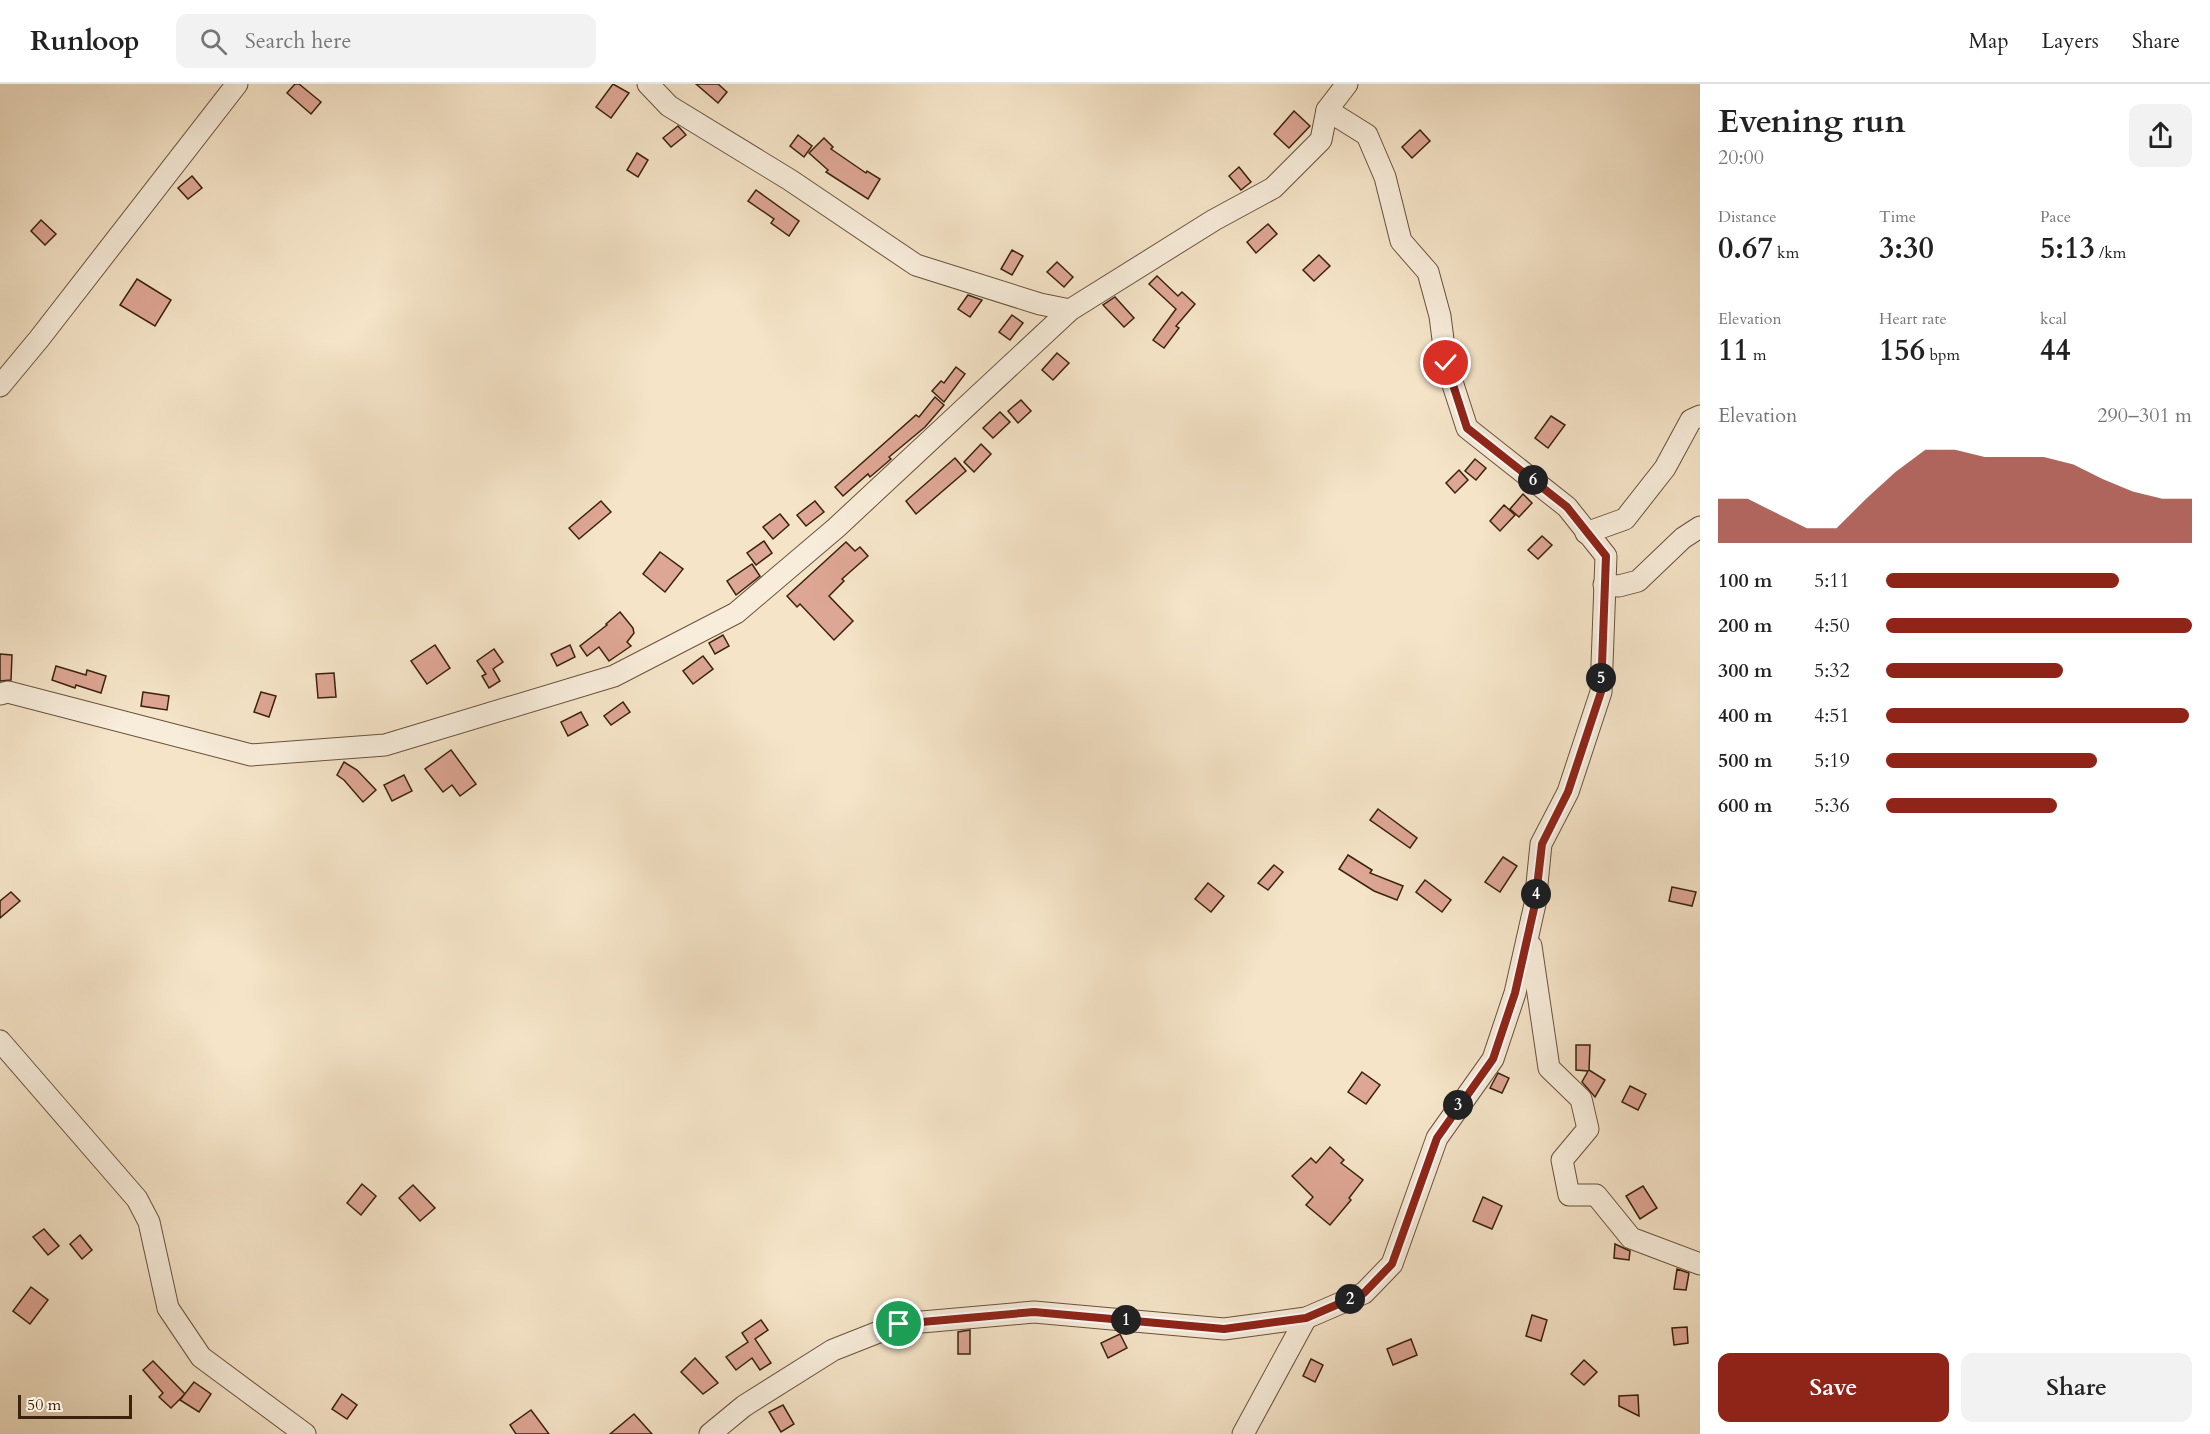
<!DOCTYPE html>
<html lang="en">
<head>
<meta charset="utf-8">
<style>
	:root { --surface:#fff; --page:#f2f2f2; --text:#222; --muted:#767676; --line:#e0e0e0; --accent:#8f2418 }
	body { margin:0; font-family:Cardo,serif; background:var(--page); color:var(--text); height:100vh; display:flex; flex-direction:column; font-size:22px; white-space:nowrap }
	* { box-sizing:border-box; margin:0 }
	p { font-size:20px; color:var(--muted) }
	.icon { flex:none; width:33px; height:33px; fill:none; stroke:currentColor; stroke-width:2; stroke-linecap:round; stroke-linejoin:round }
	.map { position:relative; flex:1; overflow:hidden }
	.side { display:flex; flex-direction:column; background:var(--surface); width:510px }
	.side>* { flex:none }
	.scale { position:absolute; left:18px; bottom:15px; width:114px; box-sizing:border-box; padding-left:6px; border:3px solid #3a220e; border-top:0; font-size:16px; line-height:21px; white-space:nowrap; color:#3a220e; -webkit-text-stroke:4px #f8eddb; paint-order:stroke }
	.pin { position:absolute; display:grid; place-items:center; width:51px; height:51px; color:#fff; margin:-26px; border:3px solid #fff; border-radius:50%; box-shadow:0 2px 6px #0007 }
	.km { position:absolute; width:30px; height:30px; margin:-15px; border-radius:50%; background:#222; color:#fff; font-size:16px; line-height:30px; text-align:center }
	.round { display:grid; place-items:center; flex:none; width:63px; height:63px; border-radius:12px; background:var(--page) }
	.headline { display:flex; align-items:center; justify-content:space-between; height:102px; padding:0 18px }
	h1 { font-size:33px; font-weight:600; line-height:45px }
	.stats { display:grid; grid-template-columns:repeat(3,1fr); gap:9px; height:102px; padding:6px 18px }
	.stats div { display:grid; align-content:center }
	.stats b { font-size:30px; font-weight:600 }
	.stats small { font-size:16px; font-weight:400 }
	.stats p { font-size:16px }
	.chart { height:168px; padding:12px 18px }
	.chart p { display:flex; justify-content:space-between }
	.chart svg { width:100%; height:108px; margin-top:6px; fill:var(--accent); opacity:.7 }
	.primary-button { display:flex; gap:12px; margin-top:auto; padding:12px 18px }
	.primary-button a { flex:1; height:69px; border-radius:12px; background:var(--accent); color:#fff; font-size:24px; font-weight:600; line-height:69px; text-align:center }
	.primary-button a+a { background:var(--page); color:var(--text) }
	ul { padding:0 18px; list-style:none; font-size:20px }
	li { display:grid; grid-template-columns:96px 72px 1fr; align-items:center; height:45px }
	li i { height:15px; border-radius:8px; background:var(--accent) }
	header { display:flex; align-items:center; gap:36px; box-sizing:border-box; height:84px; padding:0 30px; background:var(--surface); border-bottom:2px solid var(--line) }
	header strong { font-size:28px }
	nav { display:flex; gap:33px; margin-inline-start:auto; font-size:21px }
	.search { width:420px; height:54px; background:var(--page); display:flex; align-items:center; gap:15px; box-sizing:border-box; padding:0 21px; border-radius:12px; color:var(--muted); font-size:22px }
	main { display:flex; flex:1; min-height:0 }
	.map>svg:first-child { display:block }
	.building { fill:#dea694; stroke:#3a220e; stroke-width:1.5 }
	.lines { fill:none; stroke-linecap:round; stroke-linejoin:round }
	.minor-casing { stroke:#69523c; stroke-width:23 }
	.minor { stroke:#f8eddb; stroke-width:21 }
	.route-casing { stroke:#fff; stroke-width:12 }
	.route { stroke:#8f2418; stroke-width:8 }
</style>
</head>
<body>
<header>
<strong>Runloop</strong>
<div class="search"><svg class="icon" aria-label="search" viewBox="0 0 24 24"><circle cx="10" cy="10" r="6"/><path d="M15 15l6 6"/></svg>Search here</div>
<nav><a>Map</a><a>Layers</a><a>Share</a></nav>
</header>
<main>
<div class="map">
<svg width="1700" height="1350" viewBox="0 0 1700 1350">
	<rect width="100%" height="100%" fill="#f5e4c8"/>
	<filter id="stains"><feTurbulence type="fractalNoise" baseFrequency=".00333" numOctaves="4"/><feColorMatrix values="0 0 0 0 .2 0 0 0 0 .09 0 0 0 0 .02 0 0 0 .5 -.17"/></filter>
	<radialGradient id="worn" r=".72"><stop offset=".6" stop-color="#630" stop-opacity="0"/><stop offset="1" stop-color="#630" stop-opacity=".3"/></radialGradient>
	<!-- building -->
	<g class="building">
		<polygon points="295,0 299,0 321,18 311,30 287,9"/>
		<polygon points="613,0 629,9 611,34 596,23"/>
		<polygon points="696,0 718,0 727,8 718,19"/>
		<polygon points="1294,27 1310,42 1289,64 1274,50"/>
		<polygon points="678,42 686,51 671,63 663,54"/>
		<polygon points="1420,46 1430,57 1412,74 1402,63"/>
		<polygon points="798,51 812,62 804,73 790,62"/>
		<polygon points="824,54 833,63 831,65 866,89 867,87 880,95 868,115 826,88 828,86 809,69"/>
		<polygon points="637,69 648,76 638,93 627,86"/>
		<polygon points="1239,83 1251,98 1241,106 1229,92"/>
		<polygon points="192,92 202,104 188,115 178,104"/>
		<polygon points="756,106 799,137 789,152 771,139 774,135 748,117"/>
		<polygon points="41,136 56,150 45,161 31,147"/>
		<polygon points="1268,140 1277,150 1256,169 1247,158"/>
		<polygon points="1012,166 1023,172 1012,191 1001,185"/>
		<polygon points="1319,171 1330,182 1314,197 1303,186"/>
		<polygon points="1057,178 1073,193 1064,203 1047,188"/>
		<polygon points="1157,192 1178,212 1182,208 1195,220 1176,242 1179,244 1164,264 1153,256 1176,225 1149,200"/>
		<polygon points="137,195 171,216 155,242 120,221"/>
		<polygon points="968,211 982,216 970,233 958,225"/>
		<polygon points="1115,213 1134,234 1124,243 1103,221"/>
		<polygon points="1012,231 1023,239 1010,256 999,248"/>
		<polygon points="1057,269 1069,279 1053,296 1042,286"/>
		<polygon points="956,283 965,290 944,318 932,307 941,297 944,299"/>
		<polygon points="935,313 944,321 925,343 889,373 891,375 870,393 868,390 843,412 835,403 916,331 919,333"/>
		<polygon points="1021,316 1031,327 1018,339 1008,327"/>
		<polygon points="1000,328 1010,338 993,354 983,344"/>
		<polygon points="1551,332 1565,341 1548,364 1535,354"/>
		<polygon points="981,360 991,370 974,388 964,378"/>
		<polygon points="955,374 966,387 916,430 906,417"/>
		<polygon points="1475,375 1486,384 1476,396 1465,387"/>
		<polygon points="1459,386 1468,396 1455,409 1446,399"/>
		<polygon points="1523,410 1532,419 1519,433 1510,425"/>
		<polygon points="601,417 611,428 579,455 569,444"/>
		<polygon points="815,417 824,428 806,442 797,431"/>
		<polygon points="1504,421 1515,431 1500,447 1490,437"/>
		<polygon points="780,430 789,441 773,455 763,443"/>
		<polygon points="1542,452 1552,461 1538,475 1528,466"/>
		<polygon points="764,457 772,469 756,481 747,469"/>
		<polygon points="846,458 855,467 860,463 868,472 842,495 844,497 829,512 853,537 834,556 800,520 797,523 787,512"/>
		<polygon points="660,468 683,485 665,508 643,490"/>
		<polygon points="752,480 760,492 736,511 727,497"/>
		<polygon points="620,528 633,544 634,549 627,558 631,562 609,577 599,563 587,572 580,562 607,541 606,540"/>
		<polygon points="723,551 729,562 715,570 709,559"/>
		<polygon points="435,561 450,584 427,600 411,577"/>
		<polygon points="570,561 575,573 557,582 551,570"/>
		<polygon points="494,565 503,578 493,585 500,597 489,604 482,592 486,590 477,577"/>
		<polygon points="0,570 12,571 11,596 0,597"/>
		<polygon points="703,572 713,585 693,600 683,587"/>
		<polygon points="56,582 86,591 87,586 106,592 101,609 76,601 75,604 52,596"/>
		<polygon points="334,589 336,613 318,614 316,590"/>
		<polygon points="143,608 169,612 167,626 141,622"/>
		<polygon points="261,608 276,612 269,633 254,628"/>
		<polygon points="623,618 630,628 611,641 604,632"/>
		<polygon points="581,628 588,641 568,652 561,638"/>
		<polygon points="451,666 476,700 460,712 452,701 443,708 425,685"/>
		<polygon points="344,678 357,686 376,706 363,718 344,696 337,691"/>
		<polygon points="404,691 412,707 392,717 384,701"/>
		<polygon points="1378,725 1417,754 1410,764 1370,736"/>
		<polygon points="1348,771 1372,786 1370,789 1403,802 1397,816 1374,807 1339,785"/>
		<polygon points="1503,773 1517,782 1500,808 1485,798"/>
		<polygon points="1274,781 1283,788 1268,806 1258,799"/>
		<polygon points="1425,796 1451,816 1442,828 1416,808"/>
		<polygon points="1208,799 1224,812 1211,828 1195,815"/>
		<polygon points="1672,803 1696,808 1692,822 1669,817"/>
		<polygon points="11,808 20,817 0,834 0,817"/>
		<polygon points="1576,961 1590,961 1589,986 1605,996 1595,1013 1582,998 1588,987 1576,986"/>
		<polygon points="1362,988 1380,1001 1366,1020 1348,1008"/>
		<polygon points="1498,989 1509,994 1502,1009 1490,1004"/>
		<polygon points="1630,1002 1646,1010 1638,1026 1622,1018"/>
		<polygon points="1330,1063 1344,1076 1341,1079 1363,1096 1349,1114 1351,1116 1330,1141 1306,1121 1313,1113 1292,1092 1311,1074 1316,1079"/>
		<polygon points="362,1100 376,1112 361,1131 347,1119"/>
		<polygon points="413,1101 435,1124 420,1137 399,1114"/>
		<polygon points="1643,1102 1657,1124 1640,1135 1626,1112"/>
		<polygon points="1483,1113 1502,1122 1492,1145 1473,1137"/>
		<polygon points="44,1145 59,1162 48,1171 33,1153"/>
		<polygon points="80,1151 92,1166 82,1175 70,1160"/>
		<polygon points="1615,1160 1630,1167 1629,1176 1614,1174"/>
		<polygon points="1677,1185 1689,1189 1686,1206 1674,1205"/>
		<polygon points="31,1203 48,1216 30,1240 13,1227"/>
		<polygon points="1532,1231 1547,1236 1541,1257 1526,1252"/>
		<polygon points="761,1236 768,1246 755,1255 771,1279 760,1286 752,1274 736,1286 726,1273 748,1258 742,1249"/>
		<polygon points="1687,1243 1688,1259 1674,1261 1672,1244"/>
		<polygon points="970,1246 970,1270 958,1270 958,1248"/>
		<polygon points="1120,1250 1127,1264 1108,1274 1101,1259"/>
		<polygon points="1411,1255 1417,1271 1393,1281 1387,1265"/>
		<polygon points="695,1274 718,1299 703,1310 681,1288"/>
		<polygon points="1311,1275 1323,1281 1315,1298 1303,1292"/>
		<polygon points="1584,1276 1597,1288 1584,1301 1571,1290"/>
		<polygon points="153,1277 185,1310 171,1324 159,1313 163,1309 143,1286"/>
		<polygon points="194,1298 211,1310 199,1328 180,1316"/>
		<polygon points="342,1310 357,1321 347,1335 332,1325"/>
		<polygon points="1638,1311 1639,1332 1619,1322 1619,1312"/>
		<polygon points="783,1321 794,1340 781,1348 769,1328"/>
		<polygon points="531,1326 549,1350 516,1350 510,1341"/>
		<polygon points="634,1330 652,1350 610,1350"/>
	</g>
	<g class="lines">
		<defs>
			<g id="minor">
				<polyline points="648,0 669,22 790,96 916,181 1040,220 1070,226"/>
				<polyline points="0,302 39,255 237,0"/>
				<polyline points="1586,449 1625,435 1665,384 1691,336 1700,332"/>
				<polyline points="1604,501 1619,502 1638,497 1683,454 1700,443"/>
				<polyline points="0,610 8,608 251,671 385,661 614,592 736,529 836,444 1070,226 1214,136 1273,104 1321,56 1327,26 1347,0"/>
				<polyline points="1531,862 1549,984 1581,1015 1588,1045 1562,1076 1569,1111 1596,1111 1631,1154 1700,1180"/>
				<polyline points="0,957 137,1115 149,1138 168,1224 201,1273 305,1350"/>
				<polyline points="710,1350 744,1322 833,1266 899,1240 1034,1228 1224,1245 1306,1234 1364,1209 1392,1180 1437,1054 1493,975 1515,909 1535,820 1541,760 1568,708 1601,608 1606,472 1567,423 1467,344 1446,279 1440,232 1428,188 1401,157 1385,93 1367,51 1327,26"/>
				<polyline points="1243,1350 1306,1234"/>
			</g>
		</defs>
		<!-- minor casing -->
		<use href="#minor" class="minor-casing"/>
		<!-- minor -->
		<use href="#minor" class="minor"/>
	</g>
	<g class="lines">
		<defs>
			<polyline id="route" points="899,1240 1034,1228 1224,1245 1306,1234 1364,1209 1392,1180 1437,1054 1493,975 1515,909 1535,820 1542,760 1568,708 1601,608 1606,472 1567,423 1467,344 1446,279"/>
		</defs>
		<!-- route casing -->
		<use href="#route" class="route-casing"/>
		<!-- route -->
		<use href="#route" class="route"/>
	</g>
	<rect width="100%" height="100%" filter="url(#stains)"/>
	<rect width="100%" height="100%" fill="url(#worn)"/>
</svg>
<div class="scale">50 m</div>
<div class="pin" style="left:899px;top:1240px;background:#1e9e55"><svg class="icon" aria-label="arrive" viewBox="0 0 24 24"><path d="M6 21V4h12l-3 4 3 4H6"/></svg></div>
<div class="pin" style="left:1446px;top:279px;background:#d93025"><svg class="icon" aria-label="check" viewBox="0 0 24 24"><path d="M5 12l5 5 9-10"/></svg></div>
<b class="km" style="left:1126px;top:1236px">1</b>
<b class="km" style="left:1350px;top:1215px">2</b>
<b class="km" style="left:1458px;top:1021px">3</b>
<b class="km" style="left:1536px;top:810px">4</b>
<b class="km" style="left:1601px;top:594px">5</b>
<b class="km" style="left:1533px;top:396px">6</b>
</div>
<section class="side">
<div class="headline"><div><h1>Evening run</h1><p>20:00</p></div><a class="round"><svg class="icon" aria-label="share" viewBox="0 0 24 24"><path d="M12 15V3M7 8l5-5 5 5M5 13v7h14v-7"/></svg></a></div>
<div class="stats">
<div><p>Distance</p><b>0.67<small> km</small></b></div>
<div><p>Time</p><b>3:30</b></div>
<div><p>Pace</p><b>5:13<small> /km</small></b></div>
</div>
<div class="stats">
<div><p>Elevation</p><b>11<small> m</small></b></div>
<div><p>Heart rate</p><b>156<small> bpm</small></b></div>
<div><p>kcal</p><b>44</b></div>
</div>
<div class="chart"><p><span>Elevation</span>290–301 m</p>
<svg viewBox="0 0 160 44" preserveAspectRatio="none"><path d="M0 44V26L10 26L20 32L30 38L40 38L50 26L60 15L70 6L80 6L90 9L100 9L110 9L120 12L130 18L140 23L150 26L160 26V44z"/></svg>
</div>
<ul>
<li><b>100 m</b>5:11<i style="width:76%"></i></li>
<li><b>200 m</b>4:50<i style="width:100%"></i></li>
<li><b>300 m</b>5:32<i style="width:58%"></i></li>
<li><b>400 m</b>4:51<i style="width:99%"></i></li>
<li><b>500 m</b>5:19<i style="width:69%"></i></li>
<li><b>600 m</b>5:36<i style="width:56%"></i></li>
</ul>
<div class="primary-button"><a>Save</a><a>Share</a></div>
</section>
</main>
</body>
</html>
